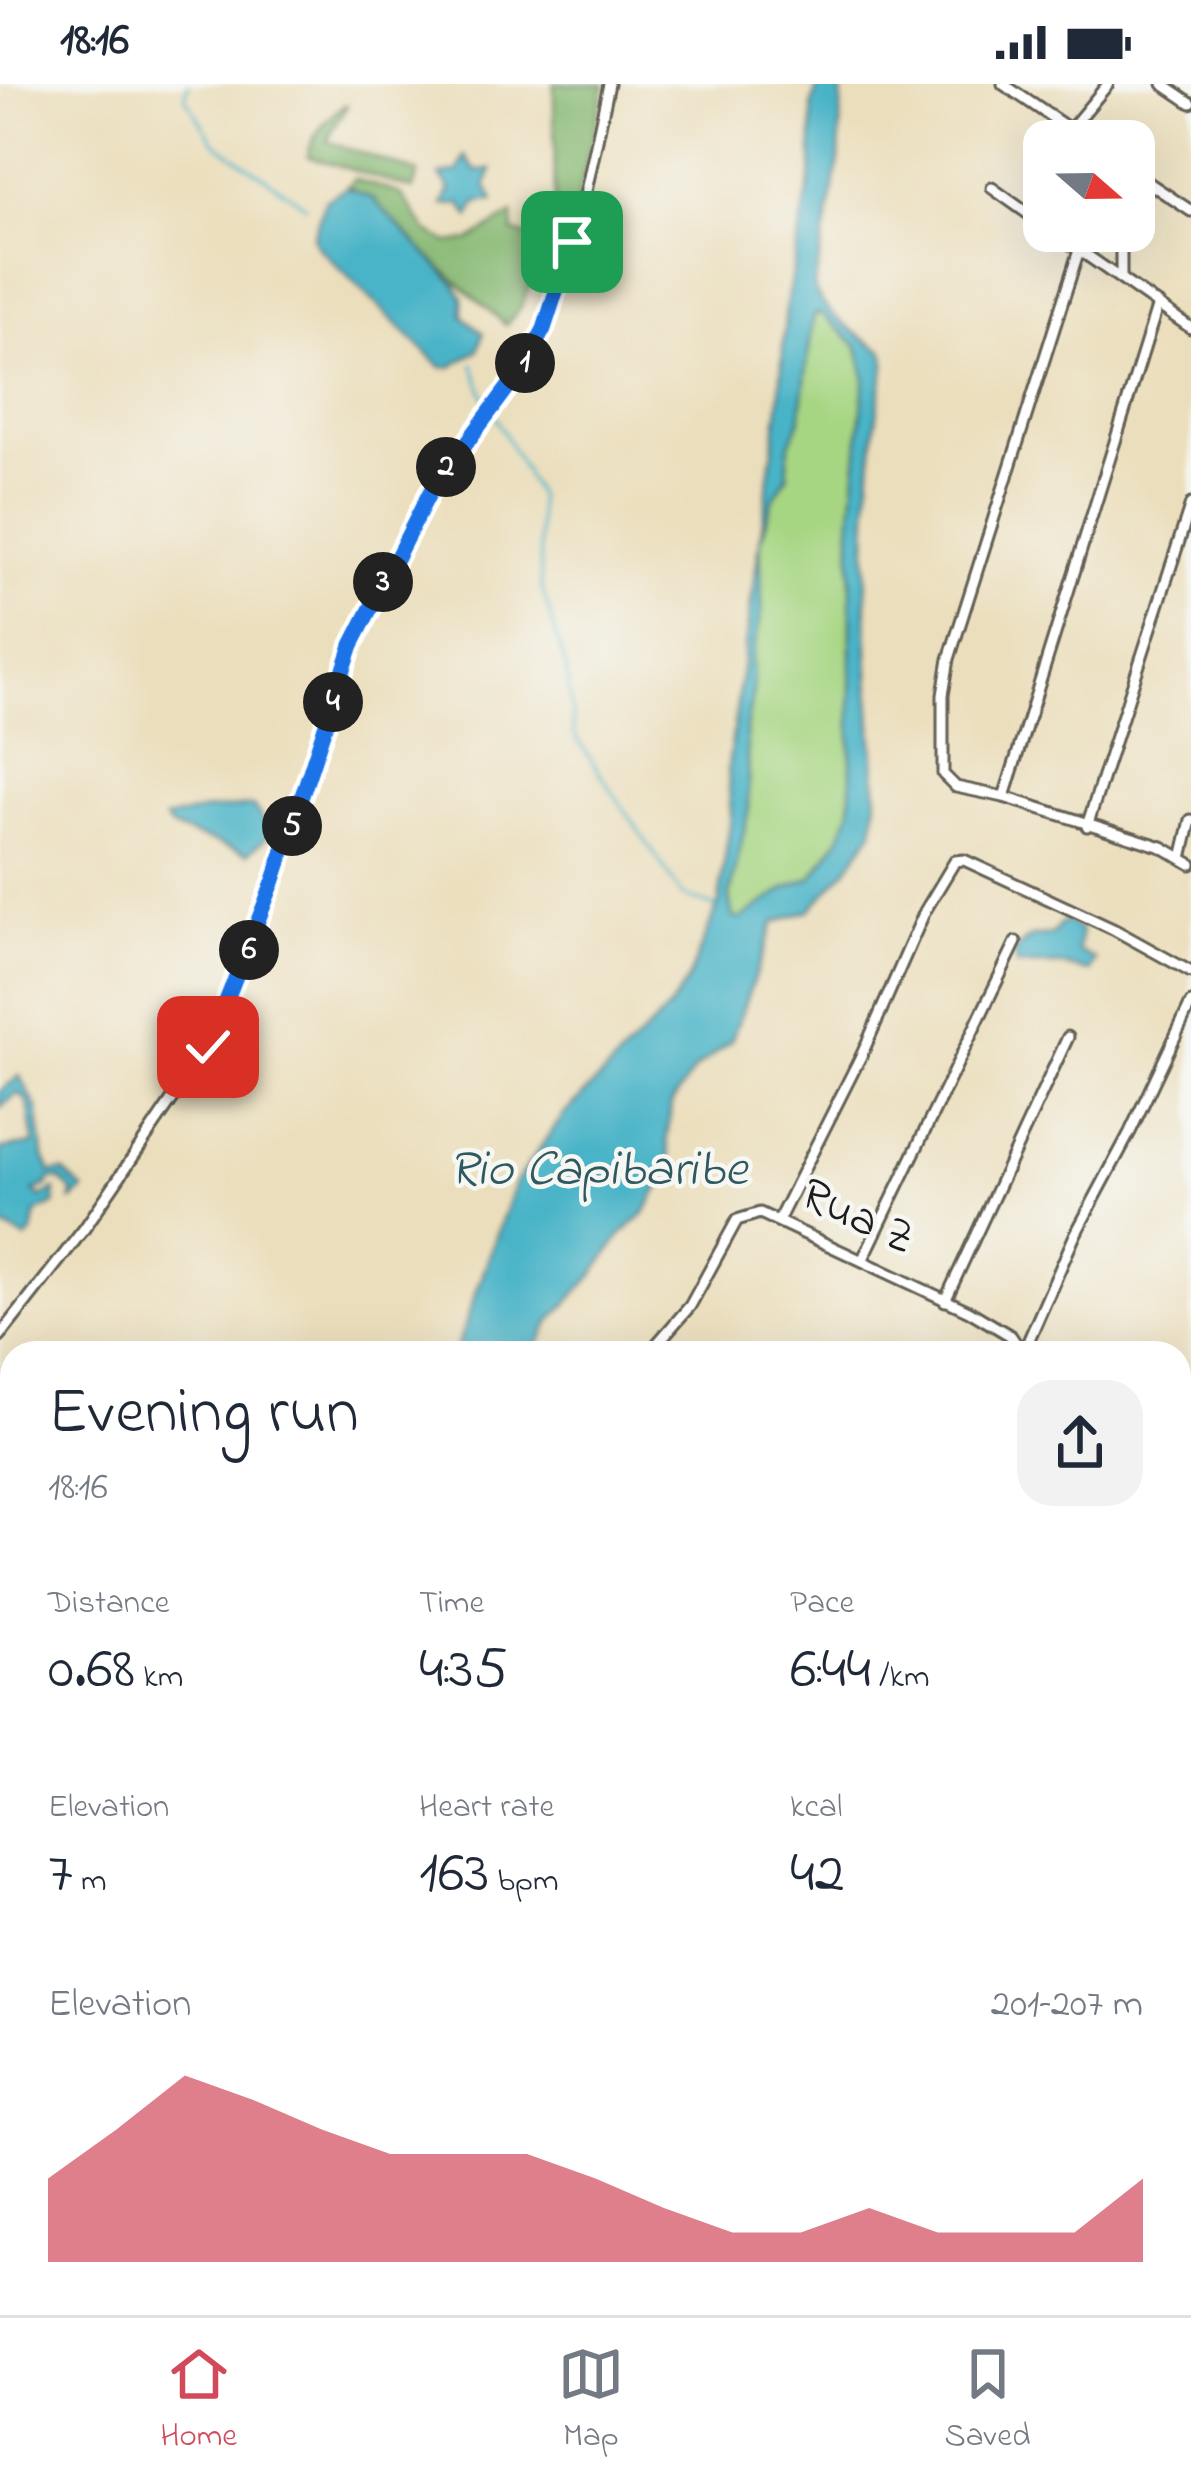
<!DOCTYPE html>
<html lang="en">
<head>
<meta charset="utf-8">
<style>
	:root { --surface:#fff; --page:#f2f2f3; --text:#1f2937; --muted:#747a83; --line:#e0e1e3; --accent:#d1495b }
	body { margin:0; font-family:"Indie Flower",sans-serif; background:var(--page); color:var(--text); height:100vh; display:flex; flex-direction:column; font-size:45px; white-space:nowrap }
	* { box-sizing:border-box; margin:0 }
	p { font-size:39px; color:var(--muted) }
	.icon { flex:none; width:66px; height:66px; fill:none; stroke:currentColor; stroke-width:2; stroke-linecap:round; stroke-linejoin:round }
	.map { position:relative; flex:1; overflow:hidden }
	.side { position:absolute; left:0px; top:1257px; width:1191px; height:975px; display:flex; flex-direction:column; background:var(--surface); border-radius:36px 36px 0 0; box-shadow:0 12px 48px #0002 }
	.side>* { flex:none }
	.needle { width:78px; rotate:110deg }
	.fabs { position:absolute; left:1023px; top:36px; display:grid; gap:24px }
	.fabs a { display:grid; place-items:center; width:132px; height:132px; border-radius:24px; background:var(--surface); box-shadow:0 12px 48px #0002; font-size:60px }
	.pin { position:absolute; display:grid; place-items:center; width:102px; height:102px; color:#fff; margin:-51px; border-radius:24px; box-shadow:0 6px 18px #0006 }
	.km { position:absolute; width:60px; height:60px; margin:-30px; border-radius:50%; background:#222; color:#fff; font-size:33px; line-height:60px; text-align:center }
	.round { display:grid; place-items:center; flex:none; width:126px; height:126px; border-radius:36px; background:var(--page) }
	.overview { display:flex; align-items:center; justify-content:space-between; height:204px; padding:0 48px }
	h1 { font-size:66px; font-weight:600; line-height:90px }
	.figures { display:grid; grid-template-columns:repeat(3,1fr); gap:18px; height:204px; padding:12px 48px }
	.figures div { display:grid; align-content:center }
	.figures b { font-size:60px; font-weight:600 }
	.figures small { font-size:33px; font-weight:400 }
	.figures p { font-size:33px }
	.chart { height:336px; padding:24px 48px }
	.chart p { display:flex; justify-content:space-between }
	.chart svg { width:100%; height:216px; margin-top:12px; fill:var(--accent); opacity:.7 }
	.status { display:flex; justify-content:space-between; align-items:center; height:84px; padding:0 60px; background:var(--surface); direction:ltr }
	.status svg { height:33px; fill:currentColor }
	.dock { display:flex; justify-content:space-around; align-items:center; height:168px; border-top:3px solid var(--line); background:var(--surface); font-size:33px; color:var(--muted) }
	.dock a { display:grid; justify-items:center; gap:6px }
	.dock .selected { color:var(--accent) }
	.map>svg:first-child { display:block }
	.industrial { fill:#cfc0ba }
	.green { fill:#a7d683; stroke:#627950; stroke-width:3 }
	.forest { fill:#85b771; stroke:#506a46; stroke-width:3 }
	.water { fill:#49b4c7; stroke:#326872; stroke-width:3; fill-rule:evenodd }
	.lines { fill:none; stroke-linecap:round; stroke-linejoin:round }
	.stream { stroke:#49b4c7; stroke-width:3 }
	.minor-casing { stroke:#646054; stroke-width:15 }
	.primary-casing { stroke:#646054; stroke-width:20 }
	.minor { stroke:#fff; stroke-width:9 }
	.primary { stroke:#f9bc8a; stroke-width:14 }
	.route-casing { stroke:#fff; stroke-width:24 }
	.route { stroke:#1a73e8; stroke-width:15 }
	.labels { text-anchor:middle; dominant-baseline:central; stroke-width:9; stroke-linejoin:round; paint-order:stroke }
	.street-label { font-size:48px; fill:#1c1c1c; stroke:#f6f6f2 }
	.water-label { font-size:51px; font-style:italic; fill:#2e5960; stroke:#f6f6f2 }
</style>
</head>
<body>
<div class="status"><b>18:16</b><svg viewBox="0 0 49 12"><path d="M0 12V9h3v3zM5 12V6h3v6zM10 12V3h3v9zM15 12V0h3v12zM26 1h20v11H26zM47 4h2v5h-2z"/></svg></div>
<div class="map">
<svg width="1191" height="2231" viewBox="0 0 1191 2231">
	<rect width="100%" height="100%" fill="#f6f6f2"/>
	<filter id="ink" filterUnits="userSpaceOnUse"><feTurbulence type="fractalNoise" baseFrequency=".00833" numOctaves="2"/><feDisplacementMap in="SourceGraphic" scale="24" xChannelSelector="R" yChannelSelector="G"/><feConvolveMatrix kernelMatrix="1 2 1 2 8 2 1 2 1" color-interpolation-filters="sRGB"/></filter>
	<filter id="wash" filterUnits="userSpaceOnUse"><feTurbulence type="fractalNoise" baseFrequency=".004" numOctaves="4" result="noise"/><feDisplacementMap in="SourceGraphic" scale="48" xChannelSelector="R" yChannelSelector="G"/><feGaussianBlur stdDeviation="2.7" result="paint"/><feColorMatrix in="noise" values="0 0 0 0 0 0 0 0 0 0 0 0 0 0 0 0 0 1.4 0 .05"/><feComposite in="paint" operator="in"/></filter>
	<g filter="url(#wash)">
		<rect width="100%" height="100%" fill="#ebdebc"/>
		<!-- industrial -->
		<g class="industrial">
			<polygon points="1179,1595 1191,1602 1191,2009 1179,2013"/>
			<polygon points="12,1640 12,2063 0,2037 0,1656"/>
			<polygon points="12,2190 12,2220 625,2220 597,2231 0,2231 0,2195"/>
		</g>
		<!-- green -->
		<polygon class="green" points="821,229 858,263 865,293 851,442 851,726 840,753 812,793 785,805 741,835 733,833 729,815 749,724 746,644 753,607 751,575 762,528 760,459 772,417 787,392 789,362 800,335 812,241 814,231"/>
		<!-- forest -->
		<g class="forest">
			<polygon points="554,0 605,0 568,159 555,154"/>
			<path d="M 347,21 L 327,57 L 418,89 L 413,105 L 308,72 C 312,49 326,38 342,22 Z"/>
			<polygon points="354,95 401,110 428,148 449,159 471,156 513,130 514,149 547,157 522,221 506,241 348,101"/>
		</g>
		<!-- water -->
		<g class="water">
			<path d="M 818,0 L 842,0 L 839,76 L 814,202 C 819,226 862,255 884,267 L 886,277 C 857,421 866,570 877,715 L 873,747 L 847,785 L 810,826 L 774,839 L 731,957 L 695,985 L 671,1020 L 667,1057 L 672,1082 L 644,1130 L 621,1151 L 594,1190 L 551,1237 L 533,1269 L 455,1269 L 515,1099 L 563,1032 L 668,925 L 688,896 L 719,818 L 731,732 L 728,684 L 779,322 L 786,222 L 812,87 L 812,21 ZM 821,229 L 858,263 L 865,293 L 851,442 L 851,726 L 840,753 L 813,793 L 785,805 L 741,835 L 733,833 L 729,815 L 749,724 L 746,644 L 753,607 L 752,575 L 762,528 L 760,459 L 772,417 L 787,392 L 789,362 L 800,335 L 812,241 L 814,231 Z"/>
			<polygon points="465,72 476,87 492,86 486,101 494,117 478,118 470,133 461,120 443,121 450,105 440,91 458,88"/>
			<polygon points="346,103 373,115 455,200 463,213 463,232 483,249 478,266 451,283 441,283 316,161 313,153 325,116"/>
			<polygon points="253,722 270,745 265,755 248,769 172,744 165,735 207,726"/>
			<path d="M 1067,837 L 1081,847 L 1078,867 L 1095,876 L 1090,888 L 1061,881 L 1016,881 L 1015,868 C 1029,851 1032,852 1052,851 L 1061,839 Z"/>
			<polygon points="20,992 37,1024 43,1070 51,1089 63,1087 84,1106 72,1116 72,1107 60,1095 49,1096 47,1102 34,1107 41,1113 55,1106 55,1120 36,1129 32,1149 26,1155 0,1141 1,1065 34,1060 28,1018 18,1009 0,1024 0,1007"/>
		</g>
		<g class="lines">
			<!-- stream -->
			<g class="stream">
				<polyline points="188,0 185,13 214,58 306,122"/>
				<polyline points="473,280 487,320"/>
				<polyline points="493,328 538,413 541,501 567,588 574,650 682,811 715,823"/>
			</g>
		</g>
	</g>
	<g filter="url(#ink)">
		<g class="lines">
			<defs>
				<g id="minor">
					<polyline points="1003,0 1087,57"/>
					<polyline points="1163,0 1191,19"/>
					<polyline points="1070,46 1108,0"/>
					<polyline points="1134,89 1191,127"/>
					<polyline points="992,104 1044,141"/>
					<polyline points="1134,117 1146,97"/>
					<polyline points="1052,147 1191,244"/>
					<polyline points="1079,166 949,575 943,611 943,690 956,703 1004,713 1162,763 1191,780"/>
					<polyline points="1121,195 1121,147"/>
					<polyline points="1004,713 1158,220"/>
					<polyline points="1087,742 1191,420"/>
					<polyline points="1182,774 1191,736"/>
					<polyline points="779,1135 863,968 925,827 955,777 964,776 1115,846 1191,888"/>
					<polyline points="863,1175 1016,858"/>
					<polyline points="945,1217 1068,953"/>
					<polyline points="0,1252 84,1145 208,963 275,795 352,561 430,408 523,282 544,245 583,121 609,0"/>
					<polyline points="649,1269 690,1222 737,1136 760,1129 969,1227 1011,1252 1022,1269"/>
					<polyline points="1023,1269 1075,1151 1130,1048 1191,919"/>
					<polyline points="1179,1348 1191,1353"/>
					<polyline points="1179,1537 1191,1543"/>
					<polyline points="0,2139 12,2180"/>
					<polyline points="791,2220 796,2231"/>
					<polyline points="1005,2220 1010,2231"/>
				</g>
				<g id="primary">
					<polyline points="1179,1639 1191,1628"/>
					<polyline points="0,2195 12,2190"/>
				</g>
			</defs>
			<!-- minor casing -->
			<use href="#minor" class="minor-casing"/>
			<!-- primary casing -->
			<use href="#primary" class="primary-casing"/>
			<!-- minor -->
			<use href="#minor" class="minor"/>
			<!-- primary -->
			<use href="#primary" class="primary"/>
		</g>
	</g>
	<g class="lines" filter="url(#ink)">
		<defs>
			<polyline id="route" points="208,963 274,796 352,561 430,408 524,282 544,245 572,158"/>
		</defs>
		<!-- route casing -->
		<use href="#route" class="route-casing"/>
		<!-- route -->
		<use href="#route" class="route"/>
	</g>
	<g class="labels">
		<!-- street labels -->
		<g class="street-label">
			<text transform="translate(857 1134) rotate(25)">Rua Z</text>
		</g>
		<!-- water labels -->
		<g class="water-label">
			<text x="598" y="1087">Rio Capibaribe</text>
		</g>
	</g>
</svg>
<div class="fabs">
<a><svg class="needle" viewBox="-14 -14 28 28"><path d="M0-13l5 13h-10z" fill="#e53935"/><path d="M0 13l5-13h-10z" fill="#747a83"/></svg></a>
</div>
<div class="pin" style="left:572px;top:158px;background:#1e9e55"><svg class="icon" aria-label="arrive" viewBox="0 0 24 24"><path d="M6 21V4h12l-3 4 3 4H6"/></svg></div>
<div class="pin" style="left:208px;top:963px;background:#d93025"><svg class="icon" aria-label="check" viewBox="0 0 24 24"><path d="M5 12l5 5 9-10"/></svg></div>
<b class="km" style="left:525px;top:279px">1</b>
<b class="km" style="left:446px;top:383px">2</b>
<b class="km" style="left:383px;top:498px">3</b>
<b class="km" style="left:333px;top:618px">4</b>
<b class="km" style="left:292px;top:742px">5</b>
<b class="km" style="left:249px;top:866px">6</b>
<section class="side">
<div class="overview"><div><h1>Evening run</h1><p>18:16</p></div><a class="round"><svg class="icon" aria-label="share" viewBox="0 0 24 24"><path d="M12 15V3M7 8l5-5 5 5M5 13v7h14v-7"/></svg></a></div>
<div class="figures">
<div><p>Distance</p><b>0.68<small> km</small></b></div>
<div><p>Time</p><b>4:35</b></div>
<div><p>Pace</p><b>6:44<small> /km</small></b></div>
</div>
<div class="figures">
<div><p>Elevation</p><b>7<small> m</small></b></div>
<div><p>Heart rate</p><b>163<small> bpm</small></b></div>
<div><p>kcal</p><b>42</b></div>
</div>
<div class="chart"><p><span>Elevation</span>201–207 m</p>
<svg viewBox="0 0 160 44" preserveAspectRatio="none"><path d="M0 44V27L10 17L20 6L30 11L40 17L50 22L60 22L70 22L80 27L90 33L100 38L110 38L120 33L130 38L140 38L150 38L160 27V44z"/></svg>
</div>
</section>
</div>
<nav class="dock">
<a class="selected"><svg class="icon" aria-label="home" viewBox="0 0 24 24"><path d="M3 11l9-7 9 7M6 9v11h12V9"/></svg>Home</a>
<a><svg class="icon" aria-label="map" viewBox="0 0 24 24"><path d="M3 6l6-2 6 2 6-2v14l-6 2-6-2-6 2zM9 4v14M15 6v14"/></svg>Map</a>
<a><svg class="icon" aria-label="saved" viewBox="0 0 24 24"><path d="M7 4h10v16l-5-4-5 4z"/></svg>Saved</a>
</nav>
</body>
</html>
